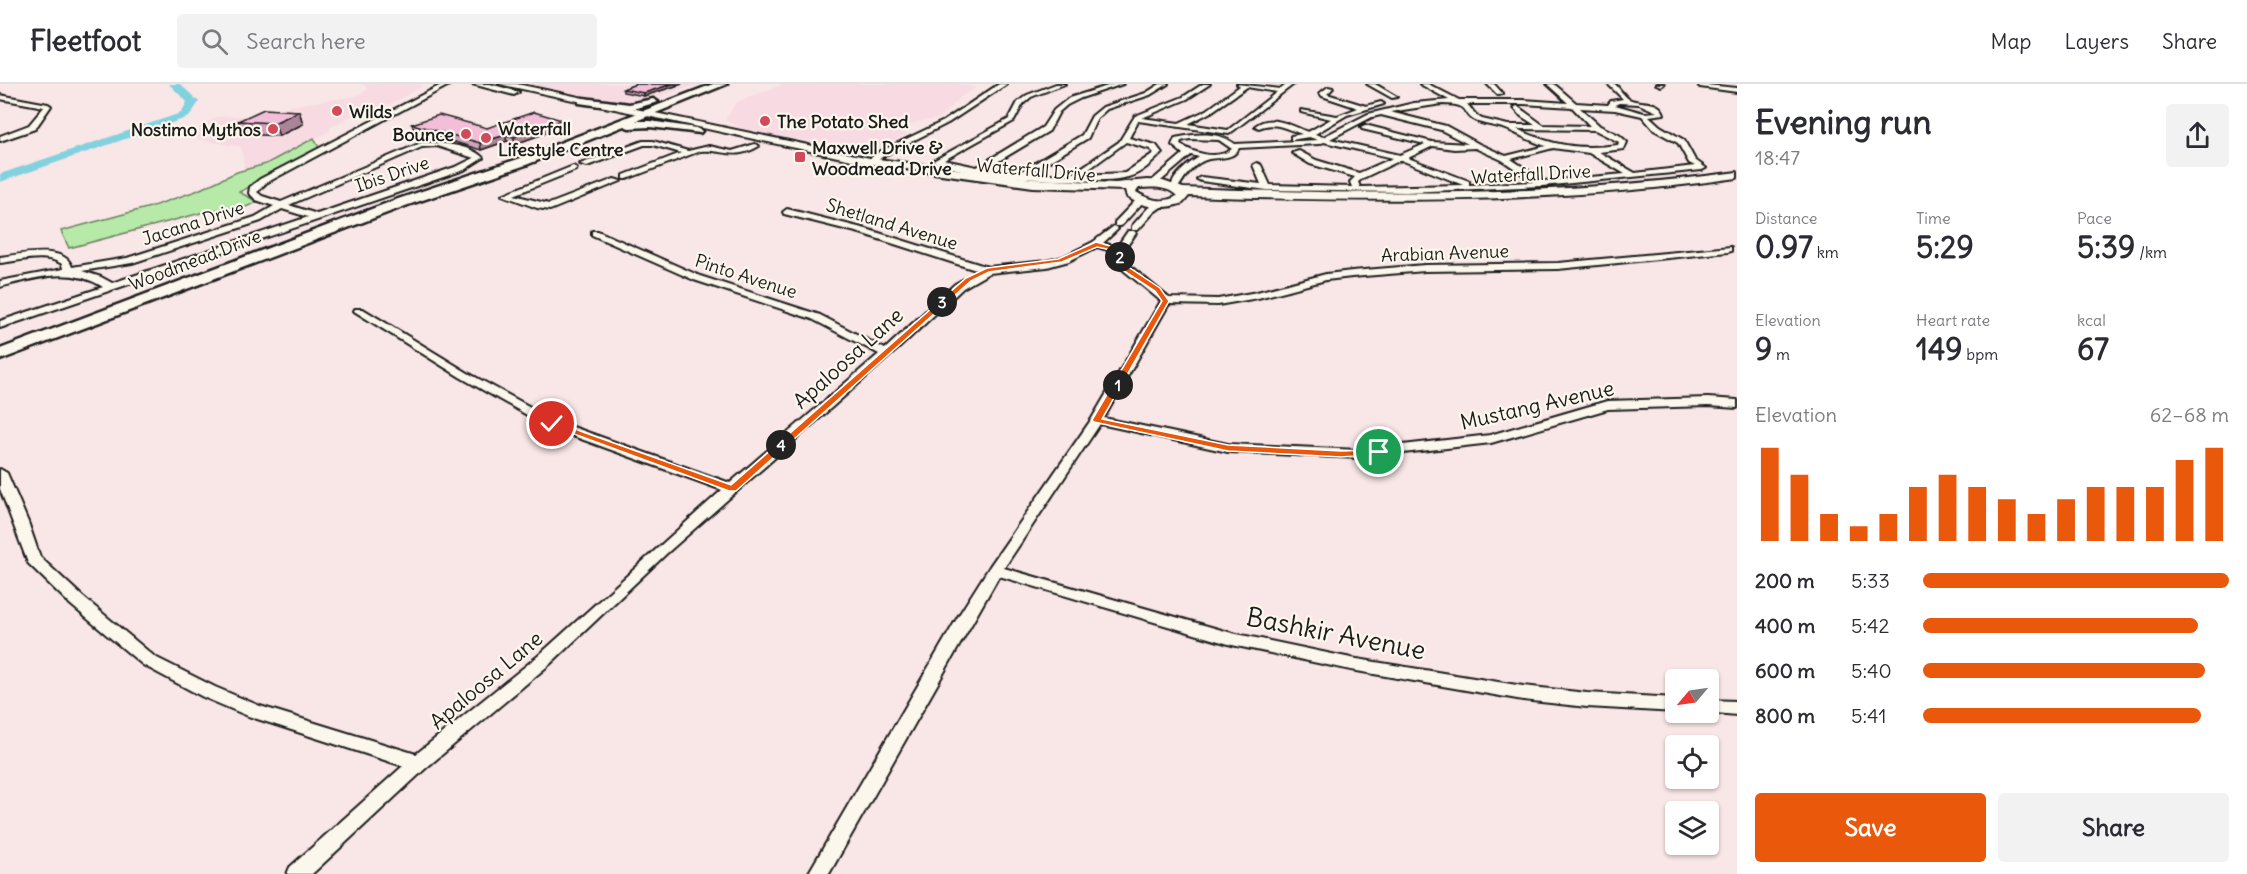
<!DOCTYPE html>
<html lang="en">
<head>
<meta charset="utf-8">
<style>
	:root { --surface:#fff; --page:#f2f2f3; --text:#2b2b33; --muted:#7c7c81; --line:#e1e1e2; --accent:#ea580c }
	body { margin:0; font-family:Delius,sans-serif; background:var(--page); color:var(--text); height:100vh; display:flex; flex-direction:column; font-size:22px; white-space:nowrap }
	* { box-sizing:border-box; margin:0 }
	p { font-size:20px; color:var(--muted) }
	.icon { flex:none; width:33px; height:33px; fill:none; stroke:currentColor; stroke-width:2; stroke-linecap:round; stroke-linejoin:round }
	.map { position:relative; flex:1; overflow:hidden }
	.drawer { display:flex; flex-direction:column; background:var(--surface); width:510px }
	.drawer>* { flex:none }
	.needle { width:39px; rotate:241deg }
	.controls { position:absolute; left:1665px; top:585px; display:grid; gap:12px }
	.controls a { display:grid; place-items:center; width:54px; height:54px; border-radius:6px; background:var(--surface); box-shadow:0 2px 4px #0004; font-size:30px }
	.pin { position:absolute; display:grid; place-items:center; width:51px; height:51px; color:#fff; margin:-26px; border:3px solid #fff; border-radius:50%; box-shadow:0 2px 6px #0007 }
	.km { position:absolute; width:30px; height:30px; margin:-15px; border-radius:50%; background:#222; color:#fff; font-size:16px; line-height:30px; text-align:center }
	.round { display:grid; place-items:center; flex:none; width:63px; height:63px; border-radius:6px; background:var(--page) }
	.head { display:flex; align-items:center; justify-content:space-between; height:102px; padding:0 18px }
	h1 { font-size:33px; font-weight:800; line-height:45px }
	.metrics { display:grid; grid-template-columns:repeat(3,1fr); gap:9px; height:102px; padding:6px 18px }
	.metrics div { display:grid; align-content:center }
	.metrics b { font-size:30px; font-weight:800 }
	.metrics small { font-size:16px; font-weight:400 }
	.metrics p { font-size:16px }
	.chart { height:168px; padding:12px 18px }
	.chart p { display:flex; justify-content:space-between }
	.chart svg { width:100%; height:108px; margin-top:6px; stroke:var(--accent); stroke-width:6 }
	.action { display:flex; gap:12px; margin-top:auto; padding:12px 18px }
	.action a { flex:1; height:69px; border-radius:6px; background:var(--accent); color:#fff; font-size:24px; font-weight:800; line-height:69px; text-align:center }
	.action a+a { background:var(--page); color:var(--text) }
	ul { padding:0 18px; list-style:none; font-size:20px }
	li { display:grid; grid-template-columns:96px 72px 1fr; align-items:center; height:45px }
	li i { height:15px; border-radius:8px; background:var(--accent) }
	header { display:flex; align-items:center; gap:36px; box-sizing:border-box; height:84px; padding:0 30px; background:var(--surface); border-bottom:2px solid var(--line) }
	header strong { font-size:28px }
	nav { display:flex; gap:33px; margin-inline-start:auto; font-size:21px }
	.search { width:420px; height:54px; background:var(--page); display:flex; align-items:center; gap:15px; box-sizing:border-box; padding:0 21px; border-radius:6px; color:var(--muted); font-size:22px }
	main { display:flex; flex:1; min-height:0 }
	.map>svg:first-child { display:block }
	.built { fill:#f7dae2 }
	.green { fill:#b7e9a9; stroke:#6a8262; stroke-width:1.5 }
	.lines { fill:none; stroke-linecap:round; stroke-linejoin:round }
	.river { fill:#82d1df; fill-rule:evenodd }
	.street-casing { stroke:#1c1c1c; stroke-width:4 }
	.secondary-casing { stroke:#1c1c1c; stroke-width:4 }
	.primary-casing { stroke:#1c1c1c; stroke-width:5 }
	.street { fill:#fbf7ec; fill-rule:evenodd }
	.secondary { fill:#fbf7ec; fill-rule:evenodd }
	.primary { fill:#fbf7ec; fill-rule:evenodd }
	.wall { fill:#d1a3ba; stroke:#1c1c1c; stroke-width:1.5 }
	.shaded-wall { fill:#aa8597; stroke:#1c1c1c; stroke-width:1.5 }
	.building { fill:#f3bed8; stroke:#1c1c1c; stroke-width:1.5 }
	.route { fill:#ea580c; stroke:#fff; stroke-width:1.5 }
	.poi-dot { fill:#d1495b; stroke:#fbf7ec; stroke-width:2 }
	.labels { text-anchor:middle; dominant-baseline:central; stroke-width:4.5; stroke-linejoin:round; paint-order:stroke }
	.far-poi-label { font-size:18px; font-weight:bold; fill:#1c1c1c; stroke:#fbf7ec; text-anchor:start }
	.far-street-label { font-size:18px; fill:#1c1c1c; stroke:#fbf7ec }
	.street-label { font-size:21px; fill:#1c1c1c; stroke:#fbf7ec }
	.near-street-label { font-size:26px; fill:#1c1c1c; stroke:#fbf7ec }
</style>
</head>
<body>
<header>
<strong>Fleetfoot</strong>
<div class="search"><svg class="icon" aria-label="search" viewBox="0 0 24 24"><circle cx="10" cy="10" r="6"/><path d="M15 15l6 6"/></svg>Search here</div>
<nav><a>Map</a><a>Layers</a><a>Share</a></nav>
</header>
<main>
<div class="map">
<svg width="1737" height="790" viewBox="0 0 1737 790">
	<rect width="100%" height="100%" fill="#f9e6e6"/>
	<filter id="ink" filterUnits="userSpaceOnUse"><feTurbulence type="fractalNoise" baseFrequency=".0167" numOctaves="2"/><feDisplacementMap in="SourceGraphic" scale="12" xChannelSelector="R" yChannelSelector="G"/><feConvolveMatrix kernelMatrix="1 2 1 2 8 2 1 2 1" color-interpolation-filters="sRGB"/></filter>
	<g filter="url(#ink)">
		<!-- built -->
		<g class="built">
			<polygon points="363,0 415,0 423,2 381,25 362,27 329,43 331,46 266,80 245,86 241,63 196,55 202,41 217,33 246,32 269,25 357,12 368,5"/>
			<polygon points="529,0 699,0 650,15 627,17 595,14"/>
			<polygon points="784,0 957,0 976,4 963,11 938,35 919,37 903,44 906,51 880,63 857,65 746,47 725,36 737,18"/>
		</g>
		<!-- green -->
		<polygon class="green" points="314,54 321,68 239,108 258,118 243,124 212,126 69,164 61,147 150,123 196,107 237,88 266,80"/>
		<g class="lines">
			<!-- river -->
			<polygon class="river" points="169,0 180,0 199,18 189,33 0,98 0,90 181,29 187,18"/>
			<defs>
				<g id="street">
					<path d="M 443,0 L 451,0 L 266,99 L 257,108 L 262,112 L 281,118 L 421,59 C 437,58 472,61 483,74 L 464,86 L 0,244 L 0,237 L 103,203 C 70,182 35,194 0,203 L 0,197 L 63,185 L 62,180 C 44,169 20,177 0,179 L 0,173 C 18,171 65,160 72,183 L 127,174 L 255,133 L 274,122 L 256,116 L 249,109 L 250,103 L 260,95 ZM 437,62 L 474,74 L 458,82 L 317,130 L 289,121 L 422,63 ZM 282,125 L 308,133 L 112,199 L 101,193 L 82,187 L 132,179 L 261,137 Z"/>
					<polygon points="999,0 1007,0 948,39 885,71 865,85 858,83 879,68 944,37"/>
					<path d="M 1056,0 L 1065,0 L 1031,13 L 1023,20 L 1014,37 L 944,76 L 977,83 L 1043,43 L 1054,26 L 1069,14 L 1114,0 L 1123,0 L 1081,14 L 1067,21 L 1059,28 L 1049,47 L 987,84 L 1020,88 L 1082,51 L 1092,32 L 1103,23 L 1146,9 L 1160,0 L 1168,0 L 1150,11 L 1107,25 L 1097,34 L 1088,54 L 1030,89 L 1071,91 L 1119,58 L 1135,32 L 1183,13 L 1203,0 L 1210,0 L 1187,15 L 1142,34 L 1179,39 L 1207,26 L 1240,2 L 1237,0 L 1281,5 L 1287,0 L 1294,0 L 1229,50 L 1138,37 L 1129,54 L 1156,61 L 1162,69 C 1153,78 1141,90 1128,93 C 1099,102 957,93 933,77 L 1009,35 L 1018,18 L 1027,11 ZM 1247,3 L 1277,8 L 1228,46 L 1188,40 L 1211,28 ZM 1126,58 L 1150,65 L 1154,69 L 1125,89 L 1081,91 Z"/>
					<polygon points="1367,0 1375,0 1397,13 1392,14"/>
					<path d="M 1420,0 L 1428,0 L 1459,16 L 1523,16 L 1568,19 L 1547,0 L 1554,0 L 1576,19 L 1608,21 L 1611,17 L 1623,15 L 1608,0 L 1615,0 C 1619,4 1624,12 1629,15 C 1641,21 1660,15 1664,30 L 1649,32 L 1660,42 L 1684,56 L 1695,76 L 1706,84 L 1702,86 L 1542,102 L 1406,108 L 1267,106 L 1201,97 L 1197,95 L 1201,93 L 1261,100 L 1253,81 L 1257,79 L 1261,81 L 1270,101 L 1352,103 L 1350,98 L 1355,93 L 1310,80 L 1292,69 L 1299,67 L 1316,76 L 1359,89 L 1393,74 L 1324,58 L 1319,60 L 1239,64 C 1233,76 1220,73 1209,75 C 1194,78 1184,94 1177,106 L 1171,106 C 1171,93 1188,80 1199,73 L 1191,71 L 1155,102 L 1148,100 L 1183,70 L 1172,61 L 1175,54 C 1195,50 1218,47 1235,60 L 1318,56 L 1309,53 L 1291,56 L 1291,52 L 1302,50 C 1286,45 1274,37 1259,44 L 1255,42 C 1271,29 1292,42 1308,48 L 1331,35 L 1301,28 L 1301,26 L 1337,32 L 1358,24 L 1322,12 L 1320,9 L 1328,3 L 1333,4 L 1327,10 L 1366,22 L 1381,18 L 1384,20 L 1347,31 L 1315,50 L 1323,53 L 1368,30 L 1414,19 L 1449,16 ZM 1619,19 L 1639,20 L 1657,28 L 1644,29 L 1615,21 ZM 1442,20 C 1474,20 1460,31 1478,38 C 1487,41 1497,42 1506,45 C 1520,51 1532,58 1546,62 L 1506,72 L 1479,60 L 1446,42 L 1390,28 ZM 1467,20 L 1523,20 L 1572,23 L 1590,42 L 1543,41 L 1517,22 L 1514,24 L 1521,32 L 1535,41 L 1508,41 L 1482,35 L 1477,32 ZM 1580,24 L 1615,26 L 1642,32 L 1654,46 L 1678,59 L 1689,79 L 1695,82 L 1635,89 L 1599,68 L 1624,65 L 1627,58 L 1619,51 L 1600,42 ZM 1381,31 L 1441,46 L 1468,60 L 1432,58 L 1365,41 L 1361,43 L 1362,45 L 1425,60 L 1400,71 L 1330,55 L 1372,33 ZM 1517,45 L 1595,46 L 1619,58 L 1618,61 C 1579,66 1553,62 1517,45 ZM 1190,55 L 1219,56 L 1232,65 C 1217,76 1194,70 1180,60 L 1181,57 ZM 1433,62 L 1454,65 L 1475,64 L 1502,76 L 1534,98 L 1469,101 L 1469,97 L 1408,74 ZM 1553,64 L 1589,69 L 1625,90 L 1544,97 L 1511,75 ZM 1401,76 L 1463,101 L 1464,101 L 1360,103 L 1358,98 L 1363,94 Z"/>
					<polygon points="1487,0 1494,0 1503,10 1498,11"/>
					<polygon points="1656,0 1664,0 1661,2"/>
					<polygon points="1697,0 1737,4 1737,8 1700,3"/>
					<polygon points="0,11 48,20 51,22 35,45 0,57 0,52 29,41 44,23 0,15"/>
					<path d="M 643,57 L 653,57 L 688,67 L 709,62 L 732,67 L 755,60 L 759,62 C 734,77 724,65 700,67 L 627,95 L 624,95 L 624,91 L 681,69 L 653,61 L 644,61 L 587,82 L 580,80 Z"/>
					<polygon points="573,82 577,84 576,86 514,111 549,120 614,95 621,97 550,126 537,124 502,111"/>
					<polygon points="1138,114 1145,116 1121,142 1115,142 1115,138"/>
					<polygon points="1160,117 1167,119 1154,128 1138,146 1132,146 1132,142 1148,124"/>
					<polygon points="787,125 866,145 988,183 1047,177 1063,173 1093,158 1114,142 1118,145 1103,159 1117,163 1128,147 1134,147 1136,149 1124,166 1129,181 1169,214 1218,215 1257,208 1326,190 1352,187 1425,181 1558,179 1731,163 1731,167 1728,168 1558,185 1425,187 1352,193 1326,196 1258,214 1218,221 1169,220 1104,334 1228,360 1359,366 1490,351 1607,317 1708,314 1737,316 1737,324 1708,322 1608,325 1491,359 1359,374 1228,368 1100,340 1004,484 1232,549 1351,574 1523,602 1587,609 1676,614 1676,628 1587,623 1523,616 1351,586 1232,561 999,492 829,790 808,790 959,531 990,482 1091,336 1161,217 1121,184 1115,168 1097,163 1069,177 1047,183 989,189 963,204 900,263 666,470 550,580 426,684 312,790 287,790 290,783 403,682 248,632 203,613 143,581 71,521 28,479 0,405 0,385 7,389 28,438 40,473 83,513 155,573 215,603 260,622 416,670 538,572 722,406 548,343 460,293 354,227 355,225 363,225 468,289 556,337 730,399 879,270 812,235 694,196 592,151 592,147 598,147 700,192 820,231 885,265 955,200 979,187 860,149 784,130 783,128"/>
					<polygon points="1708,616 1737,617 1737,631 1704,628 1708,628"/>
				</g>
				<g id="secondary">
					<polygon points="472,0 490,0 519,8 514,11"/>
					<path d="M 499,0 L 517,0 L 870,74 L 1033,95 L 1115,99 L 1147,96 L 1163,97 L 1183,104 C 1367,111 1554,113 1737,88 L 1737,94 C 1556,120 1371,118 1189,112 L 1183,119 C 1164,126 1144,124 1127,113 L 1125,106 L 1033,103 L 870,80 ZM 1139,104 C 1152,103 1168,102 1177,112 C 1164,120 1149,116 1136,108 Z"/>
				</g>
				<g id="primary">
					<polygon points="713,0 727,0 636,37 650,37 696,44 702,47 700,49 650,43 629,44 624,42 526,81 408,121 0,276 0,265 398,115 518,75"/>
					<polygon points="583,14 629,20 653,15 658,18 629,26 579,19 579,15"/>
				</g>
			</defs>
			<!-- street casing -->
			<use href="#street" class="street-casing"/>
			<!-- secondary casing -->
			<use href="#secondary" class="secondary-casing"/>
			<!-- primary casing -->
			<use href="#primary" class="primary-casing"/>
			<!-- street -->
			<use href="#street" class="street"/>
			<!-- secondary -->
			<use href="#secondary" class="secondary"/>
			<!-- primary -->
			<use href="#primary" class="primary"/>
		</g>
		<!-- wall -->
		<g class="wall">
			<polygon points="636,0 682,0 644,12 623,8 623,5"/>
			<polygon points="299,27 303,40 279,52 243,50 238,37"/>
			<polygon points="412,40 487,44 563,43 515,60 507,57 481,66 414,46"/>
		</g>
		<!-- shaded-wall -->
		<g class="shaded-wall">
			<polygon points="672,0 682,0 644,12 644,9"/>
			<polygon points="299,27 303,40 279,52 274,39"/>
			<polygon points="562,36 563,43 515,60 514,53"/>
			<polygon points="505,51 507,57 481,66 480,59"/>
		</g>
		<!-- building -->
		<g class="building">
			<polygon points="636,0 672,0 644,9 623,5"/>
			<polygon points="264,25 299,27 274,39 238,37"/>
			<polygon points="534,28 562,36 514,53 505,51 480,59 412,40 439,31 487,44"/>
		</g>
	</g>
	<!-- route -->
	<polygon class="route" points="1096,158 1121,165 1127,182 1160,204 1169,217 1102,335 1228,361 1341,367 1379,366 1384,368 1383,370 1341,373 1228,367 1094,338 1092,336 1162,217 1155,207 1121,185 1116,167 1097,163 1062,178 989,188 971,197 736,407 729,407 547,340 555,338 731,401 966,194 987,184 1058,175"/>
	<!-- markers -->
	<g class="poi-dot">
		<circle cx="337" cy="27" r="6"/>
		<circle cx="765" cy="37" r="6"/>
		<circle cx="273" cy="45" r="6"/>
		<circle cx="466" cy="50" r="6"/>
		<circle cx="486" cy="54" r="6"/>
		<rect x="794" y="67" width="12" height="12" rx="3"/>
	</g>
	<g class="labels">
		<!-- far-poi labels -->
		<g class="far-poi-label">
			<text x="349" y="27">Wilds</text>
			<text x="777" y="37">The Potato Shed</text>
			<text x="498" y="44">Waterfall<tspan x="498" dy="21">Lifestyle Centre</tspan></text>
			<text x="261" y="45" text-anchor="end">Nostimo Mythos</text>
			<text x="454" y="50" text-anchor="end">Bounce</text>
			<text x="812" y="63">Maxwell Drive &amp;<tspan x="812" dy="21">Woodmead Drive</tspan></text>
		</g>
		<!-- far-street labels -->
		<g class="far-street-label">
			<text transform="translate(1036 86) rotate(5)">Waterfall Drive</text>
			<text transform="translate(392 90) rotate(-19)">Ibis Drive</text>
			<text transform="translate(1531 90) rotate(-3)">Waterfall Drive</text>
			<text transform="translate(193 139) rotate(-18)">Jacana Drive</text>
			<text transform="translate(892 140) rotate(17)">Shetland Avenue</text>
			<text transform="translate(1445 169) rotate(-2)">Arabian Avenue</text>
			<text transform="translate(195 176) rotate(-21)">Woodmead Drive</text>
			<text transform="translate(746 192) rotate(18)">Pinto Avenue</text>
		</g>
		<!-- street labels -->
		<g class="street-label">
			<text transform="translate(848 274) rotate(-42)">Apaloosa Lane</text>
			<text transform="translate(1537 321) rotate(-13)">Mustang Avenue</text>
			<text transform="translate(486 596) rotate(-40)">Apaloosa Lane</text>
		</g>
		<!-- near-street labels -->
		<g class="near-street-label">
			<text transform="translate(1336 549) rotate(11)">Bashkir Avenue</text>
		</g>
	</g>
</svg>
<div class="controls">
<a><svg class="needle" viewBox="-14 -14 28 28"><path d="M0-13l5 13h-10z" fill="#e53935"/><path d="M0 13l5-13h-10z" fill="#7c7c81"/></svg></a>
<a><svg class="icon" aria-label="locate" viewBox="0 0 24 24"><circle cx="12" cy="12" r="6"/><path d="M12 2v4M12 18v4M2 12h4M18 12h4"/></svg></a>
<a><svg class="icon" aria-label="layers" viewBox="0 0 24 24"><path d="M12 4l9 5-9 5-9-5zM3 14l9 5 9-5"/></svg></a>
</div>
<div class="pin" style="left:1379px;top:368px;background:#1e9e55"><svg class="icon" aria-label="arrive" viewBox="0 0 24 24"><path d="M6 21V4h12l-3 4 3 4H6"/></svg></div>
<div class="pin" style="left:552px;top:340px;background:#d93025"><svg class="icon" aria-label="check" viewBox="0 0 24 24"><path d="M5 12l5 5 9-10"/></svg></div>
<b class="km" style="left:1118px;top:301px">1</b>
<b class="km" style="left:1120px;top:173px">2</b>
<b class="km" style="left:942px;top:218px">3</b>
<b class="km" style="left:781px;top:361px">4</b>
</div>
<section class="drawer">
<div class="head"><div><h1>Evening run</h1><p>18:47</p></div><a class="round"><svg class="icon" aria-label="share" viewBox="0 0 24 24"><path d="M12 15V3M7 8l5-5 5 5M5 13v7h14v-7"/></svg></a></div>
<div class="metrics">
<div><p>Distance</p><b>0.97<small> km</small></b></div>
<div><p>Time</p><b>5:29</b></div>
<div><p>Pace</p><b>5:39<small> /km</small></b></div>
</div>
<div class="metrics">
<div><p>Elevation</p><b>9<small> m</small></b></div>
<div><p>Heart rate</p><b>149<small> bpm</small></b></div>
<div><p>kcal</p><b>67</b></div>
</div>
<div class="chart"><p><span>Elevation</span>62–68 m</p>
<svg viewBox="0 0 160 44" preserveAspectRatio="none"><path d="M5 44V6M15 44V17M25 44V33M35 44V38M45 44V33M55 44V22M65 44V17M75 44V22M85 44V27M95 44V33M105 44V27M115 44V22M125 44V22M135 44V22M145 44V11M155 44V6"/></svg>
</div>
<ul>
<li><b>200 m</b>5:33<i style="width:100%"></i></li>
<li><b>400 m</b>5:42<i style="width:90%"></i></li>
<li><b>600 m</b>5:40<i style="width:92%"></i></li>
<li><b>800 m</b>5:41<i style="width:91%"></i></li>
</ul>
<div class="action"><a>Save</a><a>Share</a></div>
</section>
</main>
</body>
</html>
